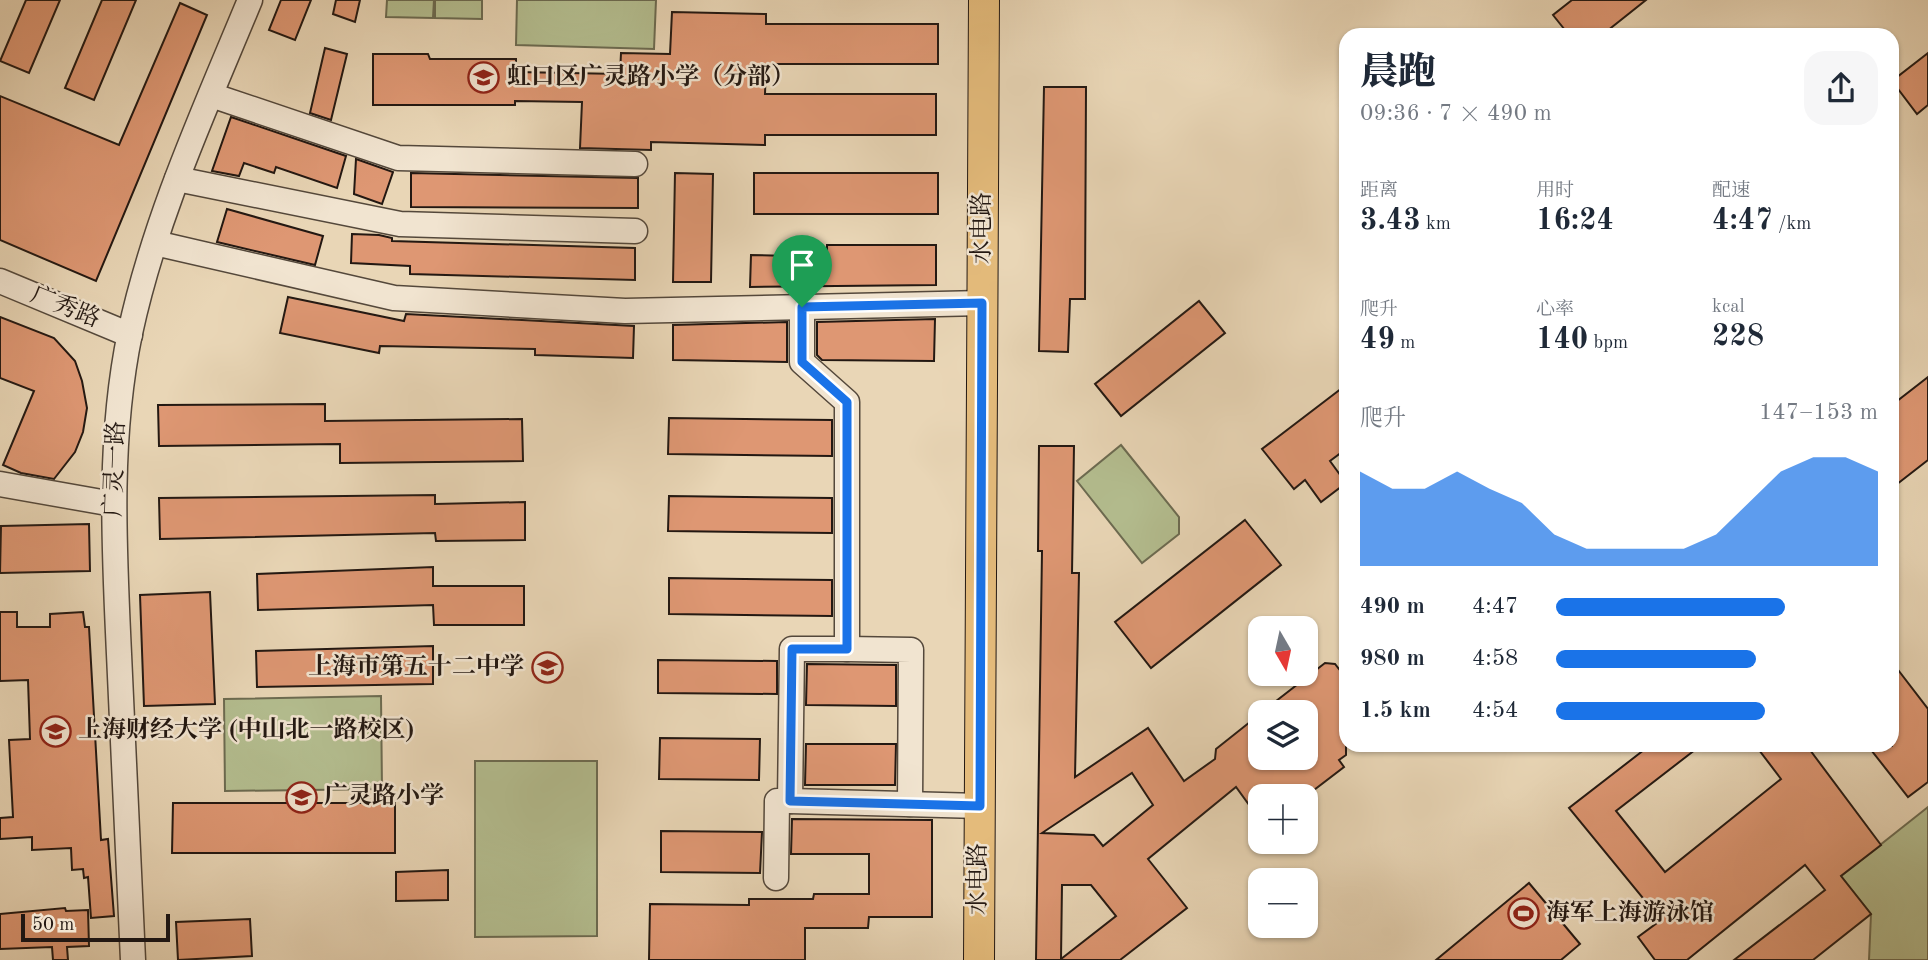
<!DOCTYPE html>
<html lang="zh">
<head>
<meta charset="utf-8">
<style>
	:root { --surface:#fff; --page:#f6f6f7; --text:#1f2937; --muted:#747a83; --accent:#1a73e8 }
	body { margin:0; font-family:"Old Standard TT","Noto Serif SC",serif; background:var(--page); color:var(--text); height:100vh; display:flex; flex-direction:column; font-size:26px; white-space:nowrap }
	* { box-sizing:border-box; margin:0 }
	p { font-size:23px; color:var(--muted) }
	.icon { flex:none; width:38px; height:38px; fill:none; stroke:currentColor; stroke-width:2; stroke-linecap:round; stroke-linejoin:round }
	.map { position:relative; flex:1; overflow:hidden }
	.drawer { position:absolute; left:1339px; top:28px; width:560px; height:724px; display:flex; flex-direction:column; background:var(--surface); border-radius:21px; box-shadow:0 2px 5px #0004 }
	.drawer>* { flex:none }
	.needle { width:46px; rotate:171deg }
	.buttons { position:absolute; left:1248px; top:616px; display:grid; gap:14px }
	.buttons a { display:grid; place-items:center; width:70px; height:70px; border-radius:14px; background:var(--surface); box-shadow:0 2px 5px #0004; font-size:35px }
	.scale { position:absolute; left:21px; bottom:18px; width:149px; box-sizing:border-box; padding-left:7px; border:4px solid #231812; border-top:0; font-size:19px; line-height:24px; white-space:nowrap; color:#231812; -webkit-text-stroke:5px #f1e4d0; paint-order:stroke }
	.pin { position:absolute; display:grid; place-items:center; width:60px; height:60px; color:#fff; margin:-72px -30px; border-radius:50% 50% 50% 0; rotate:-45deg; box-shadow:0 0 7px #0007 }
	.pin .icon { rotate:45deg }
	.round { display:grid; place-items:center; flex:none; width:74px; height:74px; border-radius:21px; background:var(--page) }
	.overview { display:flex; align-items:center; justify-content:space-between; height:119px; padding:0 21px }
	h1 { font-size:38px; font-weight:800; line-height:52px }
	.figures { display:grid; grid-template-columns:repeat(3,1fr); gap:10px; height:119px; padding:7px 21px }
	.figures div { display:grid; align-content:center }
	.figures b { font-size:30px; font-weight:800 }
	.figures small { font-size:19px; font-weight:400 }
	.figures p { font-size:19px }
	.chart { height:196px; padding:14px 21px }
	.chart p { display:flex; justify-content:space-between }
	.chart svg { width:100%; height:126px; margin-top:7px; fill:var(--accent); opacity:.7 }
	ul { padding:0 21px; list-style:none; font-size:23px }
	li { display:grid; grid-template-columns:112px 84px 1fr; align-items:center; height:52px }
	li i { height:18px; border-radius:9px; background:var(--accent) }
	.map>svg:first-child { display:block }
	.green { fill:#b4be90; stroke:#6c6b51; stroke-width:2 }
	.building { fill:#de9773; stroke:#231812; stroke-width:2; fill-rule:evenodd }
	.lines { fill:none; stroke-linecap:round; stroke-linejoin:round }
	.minor-casing { stroke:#54483b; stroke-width:27 }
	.major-casing { stroke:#231812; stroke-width:32 }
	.minor { stroke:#f1e4d0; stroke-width:24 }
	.major { stroke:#e4bb7b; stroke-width:30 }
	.route-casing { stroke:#fff; stroke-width:14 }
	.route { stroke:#1a73e8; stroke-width:9 }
	.labels { text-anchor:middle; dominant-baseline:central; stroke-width:5; stroke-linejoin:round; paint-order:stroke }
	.poi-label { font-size:24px; font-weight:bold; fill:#231812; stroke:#f1e4d0; text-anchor:start }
	.street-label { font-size:24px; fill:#231812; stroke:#f1e4d0 }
</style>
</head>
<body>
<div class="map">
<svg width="1928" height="960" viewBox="0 0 1928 960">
	<rect width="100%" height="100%" fill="#e9d6b6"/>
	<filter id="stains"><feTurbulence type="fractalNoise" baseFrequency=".00286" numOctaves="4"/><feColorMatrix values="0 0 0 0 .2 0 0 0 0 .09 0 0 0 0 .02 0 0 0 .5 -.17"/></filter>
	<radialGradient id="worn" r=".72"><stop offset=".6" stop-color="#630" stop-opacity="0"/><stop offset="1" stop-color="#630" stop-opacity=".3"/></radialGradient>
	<!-- green -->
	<g class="green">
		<polygon points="387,0 434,0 433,18 386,17"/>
		<polygon points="435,0 482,0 482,19 435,18"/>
		<polygon points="517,0 656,0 654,49 516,45"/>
		<polygon points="1121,445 1179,517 1179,534 1142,563 1077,481"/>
		<polygon points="381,696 382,789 225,791 224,699"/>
		<polygon points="475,761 597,761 597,936 475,937"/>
		<polygon points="1928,807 1928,960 1869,960 1871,914 1841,876"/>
	</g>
	<!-- building -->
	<g class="building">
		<polygon points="26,0 60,0 29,73 0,61"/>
		<polygon points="102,0 136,0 94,100 65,88"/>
		<polygon points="281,0 311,0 295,40 269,30"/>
		<polygon points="336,0 360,0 355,22 333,14"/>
		<polygon points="1572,0 1646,0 1602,35 1569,35 1553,15"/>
		<polygon points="180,3 207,15 96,281 0,240 0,96 119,145"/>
		<polygon points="672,12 766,14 766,24 938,24 938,64 766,64 765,94 936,94 936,135 765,135 765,145 651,142 651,150 580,148 582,102 515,101 515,105 373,105 373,54 428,54 430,59 516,59 516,72 620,74 621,53 670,54"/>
		<polygon points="325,48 347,54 331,120 310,113"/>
		<polygon points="1928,53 1928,105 1917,114 1892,81"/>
		<polygon points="1044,87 1086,87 1085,299 1070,299 1068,352 1039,351"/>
		<polygon points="231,117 346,156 337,188 276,167 274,173 244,163 239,176 212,171"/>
		<polygon points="356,159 393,172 382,204 354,194"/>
		<polygon points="411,173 638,178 638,208 411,207"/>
		<polygon points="675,173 713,174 711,282 673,282"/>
		<rect x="754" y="173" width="184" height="41"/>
		<polygon points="227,209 323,236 315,265 217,242"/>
		<polygon points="352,234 379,235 392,238 392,241 635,248 635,280 410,274 410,266 351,263"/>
		<polygon points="827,245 936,245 936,285 750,287 751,255 827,257"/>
		<polygon points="288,297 404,321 406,314 634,326 633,358 535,355 535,349 380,346 379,353 280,333"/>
		<polygon points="1199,301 1225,333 1121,416 1095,384"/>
		<polygon points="0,317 54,338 75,361 82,381 87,408 83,432 75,452 54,479 21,473 3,465 34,391 0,378"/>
		<polygon points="935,319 934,361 822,360 817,355 817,322"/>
		<polygon points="787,322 787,362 673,360 673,325"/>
		<polygon points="1928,377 1928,460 1892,488 1892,405"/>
		<polygon points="1346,385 1346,449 1330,461 1346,483 1321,502 1305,480 1294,489 1262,449"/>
		<polygon points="325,404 325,421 522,419 523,461 340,463 340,444 159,446 158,405"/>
		<polygon points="669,418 832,420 832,456 668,454"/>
		<path d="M 1039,446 L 1074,446 L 1072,573 L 1079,573 L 1075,777 L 1148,728 L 1184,781 L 1215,759 L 1216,749 L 1260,714 L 1260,758 L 1306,758 L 1306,712 L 1262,712 L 1325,663 L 1335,664 L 1346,678 L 1346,755 L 1339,760 L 1344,767 L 1310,793 L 1306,787 L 1294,796 L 1260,796 L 1260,820 L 1236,787 L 1148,859 L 1187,908 L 1120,960 L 1036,960 L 1042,551 L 1038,551 ZM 1132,773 L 1153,805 L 1103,846 L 1094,835 L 1042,833 ZM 1062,885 L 1091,885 L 1116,916 L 1061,959 Z"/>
		<polygon points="435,495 435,504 525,502 525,540 436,541 435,533 160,539 159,498"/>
		<polygon points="669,496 832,498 832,533 668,531"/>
		<polygon points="1245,520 1281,565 1151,668 1115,622"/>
		<polygon points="89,524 90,571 0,573 1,526"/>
		<polygon points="433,567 433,586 524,586 524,625 434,625 433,605 258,610 257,574"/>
		<polygon points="669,578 832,580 832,616 669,614"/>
		<polygon points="210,592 215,704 144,706 140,595"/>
		<polygon points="0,612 17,612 17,627 50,627 50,614 83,612 85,627 89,627 101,840 108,839 114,916 91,918 88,877 84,878 83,869 72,870 71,848 32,850 32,837 0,839 0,818 13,817 9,740 30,739 28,680 0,681"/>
		<polygon points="433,646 433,684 257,687 256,651"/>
		<polygon points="658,660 777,661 777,694 658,693"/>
		<polygon points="1892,662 1928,709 1928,782 1908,797 1868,746 1892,746"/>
		<polygon points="807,664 896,665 896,706 806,705"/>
		<polygon points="660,738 760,739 759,780 659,779"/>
		<polygon points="806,744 896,744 895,785 805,785"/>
		<polygon points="1649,746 1700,746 1616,811 1665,872 1781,779 1756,746 1807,746 1881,845 1841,876 1871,914 1813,960 1734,960 1825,890 1805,865 1687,960 1655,960 1638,937 1661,920 1569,808"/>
		<polygon points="173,803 395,803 395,853 172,853"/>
		<polygon points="792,819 932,820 932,917 869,917 868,928 805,928 805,960 649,960 650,904 749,905 749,899 813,899 814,894 869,894 869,854 791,854"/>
		<polygon points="661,831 762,832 760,873 661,872"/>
		<polygon points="448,870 448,900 396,901 396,872"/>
		<polygon points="1529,883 1580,944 1561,960 1436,960"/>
		<polygon points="65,908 66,911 88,910 89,946 67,947 68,960 53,960 52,947 0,949 0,914"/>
		<polygon points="250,919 252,956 178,960 176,922"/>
	</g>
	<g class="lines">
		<defs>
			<g id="minor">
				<polyline points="211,95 398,158 635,164"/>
				<polyline points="177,179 400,224 635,231"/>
				<polyline points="155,243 394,298 625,311 983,303"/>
				<polyline points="0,281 130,335"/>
				<polyline points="0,484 113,504"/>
				<polyline points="847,649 911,650 910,804"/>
				<polyline points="790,801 980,806"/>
				<polyline points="776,878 777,801 790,801 792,649 847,649 847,402 802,362 802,307"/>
				<path d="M 133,960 C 128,858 123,756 119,654 C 114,546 108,439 130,333 C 155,217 205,109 250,0"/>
			</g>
			<polyline id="major" points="979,960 984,0"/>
		</defs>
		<!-- minor casing -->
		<use href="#minor" class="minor-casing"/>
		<!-- major casing -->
		<use href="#major" class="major-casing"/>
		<!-- minor -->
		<use href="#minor" class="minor"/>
		<!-- major -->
		<use href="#major" class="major"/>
	</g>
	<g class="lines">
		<defs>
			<polygon id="route" points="982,303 980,806 790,801 792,649 847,649 847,402 802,362 802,307"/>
		</defs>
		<!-- route casing -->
		<use href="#route" class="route-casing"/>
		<!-- route -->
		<use href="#route" class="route"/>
	</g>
	<!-- icons -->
	<defs>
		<symbol id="school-ring" viewBox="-11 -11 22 22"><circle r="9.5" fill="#f1e4d0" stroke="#8f2418" stroke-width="1.5"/><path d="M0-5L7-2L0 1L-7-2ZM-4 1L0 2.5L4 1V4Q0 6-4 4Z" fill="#8f2418"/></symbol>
		<symbol id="university-ring" viewBox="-11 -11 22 22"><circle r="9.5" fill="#f1e4d0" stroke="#8f2418" stroke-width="1.5"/><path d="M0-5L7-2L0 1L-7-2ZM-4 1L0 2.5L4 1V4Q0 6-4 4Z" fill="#8f2418"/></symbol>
		<symbol id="stadium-ring" viewBox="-11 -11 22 22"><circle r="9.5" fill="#f1e4d0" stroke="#8f2418" stroke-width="1.5"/><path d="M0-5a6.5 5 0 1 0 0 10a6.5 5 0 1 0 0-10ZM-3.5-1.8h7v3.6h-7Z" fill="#8f2418"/></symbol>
	</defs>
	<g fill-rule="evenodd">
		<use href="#school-ring" x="466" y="60" width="35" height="35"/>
		<use href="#school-ring" x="530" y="650" width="35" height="35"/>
		<use href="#university-ring" x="38" y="714" width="35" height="35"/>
		<use href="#school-ring" x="284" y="780" width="35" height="35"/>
		<use href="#stadium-ring" x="1506" y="896" width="35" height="35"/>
	</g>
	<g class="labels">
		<!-- poi labels -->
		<g class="poi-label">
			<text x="507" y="78">虹口区广灵路小学（分部）</text>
			<text x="524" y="668" text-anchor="end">上海市第五十二中学</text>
			<text x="78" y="731">上海财经大学 (中山北一路校区)</text>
			<text x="324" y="797">广灵路小学</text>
			<text x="1546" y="914">海军上海游泳馆</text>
		</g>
		<!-- street labels -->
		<g class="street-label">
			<text transform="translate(983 228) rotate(-90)">水电路</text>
			<text transform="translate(65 308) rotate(22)">广秀路</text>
			<text transform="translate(116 469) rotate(-88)">广灵一路</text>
			<text transform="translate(979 879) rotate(-90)">水电路</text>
		</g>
	</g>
	<rect width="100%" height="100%" filter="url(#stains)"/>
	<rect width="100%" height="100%" fill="url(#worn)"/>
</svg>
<div class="buttons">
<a><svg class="needle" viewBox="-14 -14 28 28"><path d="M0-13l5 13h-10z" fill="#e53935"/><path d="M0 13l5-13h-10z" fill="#747a83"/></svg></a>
<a><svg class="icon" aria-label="layers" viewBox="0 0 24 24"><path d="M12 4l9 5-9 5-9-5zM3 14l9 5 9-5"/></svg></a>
<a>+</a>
<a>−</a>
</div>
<div class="scale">50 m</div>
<div class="pin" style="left:802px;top:307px;background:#1e9e55"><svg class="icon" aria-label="arrive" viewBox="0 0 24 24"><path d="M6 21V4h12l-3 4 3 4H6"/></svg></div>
<section class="drawer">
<div class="overview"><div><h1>晨跑</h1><p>09:36 · 7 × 490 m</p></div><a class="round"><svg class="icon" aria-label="share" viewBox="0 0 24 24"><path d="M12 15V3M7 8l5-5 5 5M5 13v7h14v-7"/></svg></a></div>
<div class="figures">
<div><p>距离</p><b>3.43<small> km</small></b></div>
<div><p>用时</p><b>16:24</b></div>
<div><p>配速</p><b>4:47<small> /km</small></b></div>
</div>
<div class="figures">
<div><p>爬升</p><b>49<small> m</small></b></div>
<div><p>心率</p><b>140<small> bpm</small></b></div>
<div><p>kcal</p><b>228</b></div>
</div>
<div class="chart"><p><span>爬升</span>147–153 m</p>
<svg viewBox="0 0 160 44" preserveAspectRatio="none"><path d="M0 44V11L10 17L20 17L30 11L40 17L50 22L60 33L70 38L80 38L90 38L100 38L110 33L120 22L130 11L140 6L150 6L160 11V44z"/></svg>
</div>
<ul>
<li><b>490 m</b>4:47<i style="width:71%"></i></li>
<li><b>980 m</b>4:58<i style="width:62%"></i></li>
<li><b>1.5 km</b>4:54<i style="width:65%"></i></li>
</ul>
</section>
</div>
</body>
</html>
